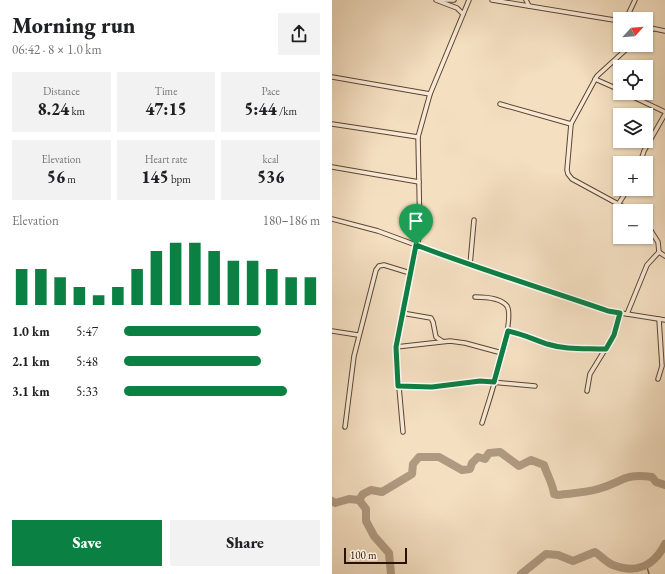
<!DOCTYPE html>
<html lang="en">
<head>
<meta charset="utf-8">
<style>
	:root { --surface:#fff; --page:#f2f2f2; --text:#202124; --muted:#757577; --accent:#0b8043 }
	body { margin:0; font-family:"EB Garamond",serif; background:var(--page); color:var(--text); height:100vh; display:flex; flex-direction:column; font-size:15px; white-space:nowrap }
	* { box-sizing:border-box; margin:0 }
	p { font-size:13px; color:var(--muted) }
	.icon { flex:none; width:22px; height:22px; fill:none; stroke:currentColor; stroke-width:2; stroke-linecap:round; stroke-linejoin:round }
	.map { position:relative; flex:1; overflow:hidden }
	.panel { display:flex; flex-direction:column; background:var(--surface); width:332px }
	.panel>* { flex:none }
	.needle { width:26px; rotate:64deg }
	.controls { position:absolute; left:281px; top:12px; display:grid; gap:8px }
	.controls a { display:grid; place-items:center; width:40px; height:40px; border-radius:0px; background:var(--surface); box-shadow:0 1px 3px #0004; font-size:20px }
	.scale { position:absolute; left:12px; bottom:10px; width:63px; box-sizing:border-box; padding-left:4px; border:2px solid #291201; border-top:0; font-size:11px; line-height:14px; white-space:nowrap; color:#291201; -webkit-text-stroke:3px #f8ead7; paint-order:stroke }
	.pin { position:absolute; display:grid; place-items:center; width:34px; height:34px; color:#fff; margin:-41px -17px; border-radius:50% 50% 50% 0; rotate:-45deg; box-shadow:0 0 4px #0007 }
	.pin .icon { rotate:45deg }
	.round { display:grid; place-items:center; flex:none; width:42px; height:42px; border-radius:0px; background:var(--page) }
	.head { display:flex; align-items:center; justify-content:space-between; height:68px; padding:0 12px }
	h1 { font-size:22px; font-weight:800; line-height:30px }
	.stats { display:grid; grid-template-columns:repeat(3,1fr); gap:6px; height:68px; padding:4px 12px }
	.stats div { display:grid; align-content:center; border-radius:0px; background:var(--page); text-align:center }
	.stats b { font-size:17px; font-weight:800 }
	.stats small { font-size:11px; font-weight:400 }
	.stats p { font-size:11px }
	.chart { height:112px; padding:8px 12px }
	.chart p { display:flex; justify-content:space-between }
	.chart svg { width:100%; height:72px; margin-top:4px; stroke:var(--accent); stroke-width:6 }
	.primary-button { display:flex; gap:8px; margin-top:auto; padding:8px 12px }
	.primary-button a { flex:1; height:46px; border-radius:0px; background:var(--accent); color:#fff; font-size:16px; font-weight:800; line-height:46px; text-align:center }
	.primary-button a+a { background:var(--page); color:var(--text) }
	ul { padding:0 12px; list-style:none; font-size:13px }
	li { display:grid; grid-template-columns:64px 48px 1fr; align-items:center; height:30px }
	li i { height:10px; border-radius:5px; background:var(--accent) }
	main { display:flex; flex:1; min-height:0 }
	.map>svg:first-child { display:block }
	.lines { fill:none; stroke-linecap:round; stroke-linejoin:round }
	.stream { stroke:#79634d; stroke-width:1.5 }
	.river { stroke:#af9980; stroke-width:8 }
	.minor-casing { stroke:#5c4531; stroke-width:5.5 }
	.minor { stroke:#f8ead7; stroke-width:3.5 }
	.route-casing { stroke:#fff; stroke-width:8 }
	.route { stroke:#0b8043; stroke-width:5 }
</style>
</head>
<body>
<main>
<section class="panel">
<div class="head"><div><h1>Morning run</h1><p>06:42 · 8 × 1.0 km</p></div><a class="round"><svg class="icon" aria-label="share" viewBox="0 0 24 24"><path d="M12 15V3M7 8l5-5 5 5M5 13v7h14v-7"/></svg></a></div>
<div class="stats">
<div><p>Distance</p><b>8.24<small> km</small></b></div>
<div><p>Time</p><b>47:15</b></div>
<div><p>Pace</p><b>5:44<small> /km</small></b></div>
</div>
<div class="stats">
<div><p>Elevation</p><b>56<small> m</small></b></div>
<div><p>Heart rate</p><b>145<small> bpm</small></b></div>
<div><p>kcal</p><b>536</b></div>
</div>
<div class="chart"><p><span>Elevation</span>180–186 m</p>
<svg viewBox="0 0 160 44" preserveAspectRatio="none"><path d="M5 44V22M15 44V22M25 44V27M35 44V33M45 44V38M55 44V33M65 44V22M75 44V11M85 44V6M95 44V6M105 44V11M115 44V17M125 44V17M135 44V22M145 44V27M155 44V27"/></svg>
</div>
<ul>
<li><b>1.0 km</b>5:47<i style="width:70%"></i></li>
<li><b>2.1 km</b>5:48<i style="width:70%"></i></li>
<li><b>3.1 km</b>5:33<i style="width:83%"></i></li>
</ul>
<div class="primary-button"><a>Save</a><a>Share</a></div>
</section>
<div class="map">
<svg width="333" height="574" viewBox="0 0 333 574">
	<rect width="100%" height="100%" fill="#f4dfc1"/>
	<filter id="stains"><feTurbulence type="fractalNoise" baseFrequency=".005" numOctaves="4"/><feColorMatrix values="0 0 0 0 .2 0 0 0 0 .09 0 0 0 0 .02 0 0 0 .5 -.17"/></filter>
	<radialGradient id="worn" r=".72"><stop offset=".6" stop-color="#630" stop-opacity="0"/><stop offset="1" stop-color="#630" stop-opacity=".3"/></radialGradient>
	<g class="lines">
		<!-- stream -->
		<polyline class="stream" points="315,567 317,574"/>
		<!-- river -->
		<g class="river">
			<path d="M 27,500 L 31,494 L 39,490 L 50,492 L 80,474 L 81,464 L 87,457 L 107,457 L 130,470 L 138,469 L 140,463 L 146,457 L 153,459 L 157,453 L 168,452 L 187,466 L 199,460 L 212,465 C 215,475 221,484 222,494 L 226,495 C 239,493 253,493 266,489 C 291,482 291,473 320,477 L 324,482 L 333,485"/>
			<polyline points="0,501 3,503 17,499 27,500 34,509 34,521 42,536 57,553 59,574"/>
			<path d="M 189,574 L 214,554 L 226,555 L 241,561 L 263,552 C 269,556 274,562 281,565 C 304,574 322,566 333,544"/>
		</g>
		<defs>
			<g id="minor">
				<polyline points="104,0 125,8 131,14"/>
				<polyline points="110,0 122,0"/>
				<polyline points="160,0 288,21"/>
				<polyline points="194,0 197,6"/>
				<polyline points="294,19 303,0"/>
				<polyline points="314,27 333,31"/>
				<polyline points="314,33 321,29"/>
				<polyline points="0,77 98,94"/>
				<polyline points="263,79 288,90"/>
				<polyline points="293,93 333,112"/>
				<polyline points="168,104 239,124"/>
				<polyline points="0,124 86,137"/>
				<polyline points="308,163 312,151 333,114"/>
				<polyline points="0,167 87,182"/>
				<polyline points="287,203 296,189"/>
				<polyline points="299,211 240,179 236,174 235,170 239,124 265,76 299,45"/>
				<polyline points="0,219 46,231 122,259 276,311 333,320"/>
				<polyline points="327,252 333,256"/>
				<polyline points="138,265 142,220"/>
				<path d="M 143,297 C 152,297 169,298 175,306 C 184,320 156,404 150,423"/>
				<polyline points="70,313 99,318 101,322 104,337 110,341"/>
				<polyline points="295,314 315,265 327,252 326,242 314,223"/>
				<polyline points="0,331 26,335"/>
				<path d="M 176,331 C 190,334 201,340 215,344 C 234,350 254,348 274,349"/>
				<polyline points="64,347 118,341 133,343 170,353"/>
				<polyline points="326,379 330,366 327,319"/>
				<polyline points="66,386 100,387 148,381 203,386"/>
				<polyline points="255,391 258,374 282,335 288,313"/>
				<polyline points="13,427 22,356 44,270 47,266 52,265 78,273"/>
				<polyline points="71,432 64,354 70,313 88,233 86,137 98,94 137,0"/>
			</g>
		</defs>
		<!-- minor casing -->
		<use href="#minor" class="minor-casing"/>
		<!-- minor -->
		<use href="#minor" class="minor"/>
	</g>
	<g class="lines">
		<defs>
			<path id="route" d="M 84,245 C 147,269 212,289 276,311 L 288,313 L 282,335 L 274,349 C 254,348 234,350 215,344 C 201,339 190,334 176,331 L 162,382 L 148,381 L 100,387 L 66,386 L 64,347 Z"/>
		</defs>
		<!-- route casing -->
		<use href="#route" class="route-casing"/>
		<!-- route -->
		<use href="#route" class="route"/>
	</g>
	<rect width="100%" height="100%" filter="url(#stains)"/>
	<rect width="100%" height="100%" fill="url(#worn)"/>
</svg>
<div class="controls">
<a><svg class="needle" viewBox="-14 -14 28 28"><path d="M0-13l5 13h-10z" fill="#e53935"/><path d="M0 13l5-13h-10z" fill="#757577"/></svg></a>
<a><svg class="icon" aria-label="locate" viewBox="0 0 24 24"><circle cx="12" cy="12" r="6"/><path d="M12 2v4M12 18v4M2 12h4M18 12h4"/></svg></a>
<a><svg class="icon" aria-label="layers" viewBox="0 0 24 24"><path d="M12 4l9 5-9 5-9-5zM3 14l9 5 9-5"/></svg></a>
<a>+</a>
<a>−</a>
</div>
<div class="scale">100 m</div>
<div class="pin" style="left:84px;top:245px;background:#1e9e55"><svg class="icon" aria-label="arrive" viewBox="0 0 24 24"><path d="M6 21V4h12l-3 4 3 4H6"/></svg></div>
</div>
</main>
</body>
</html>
